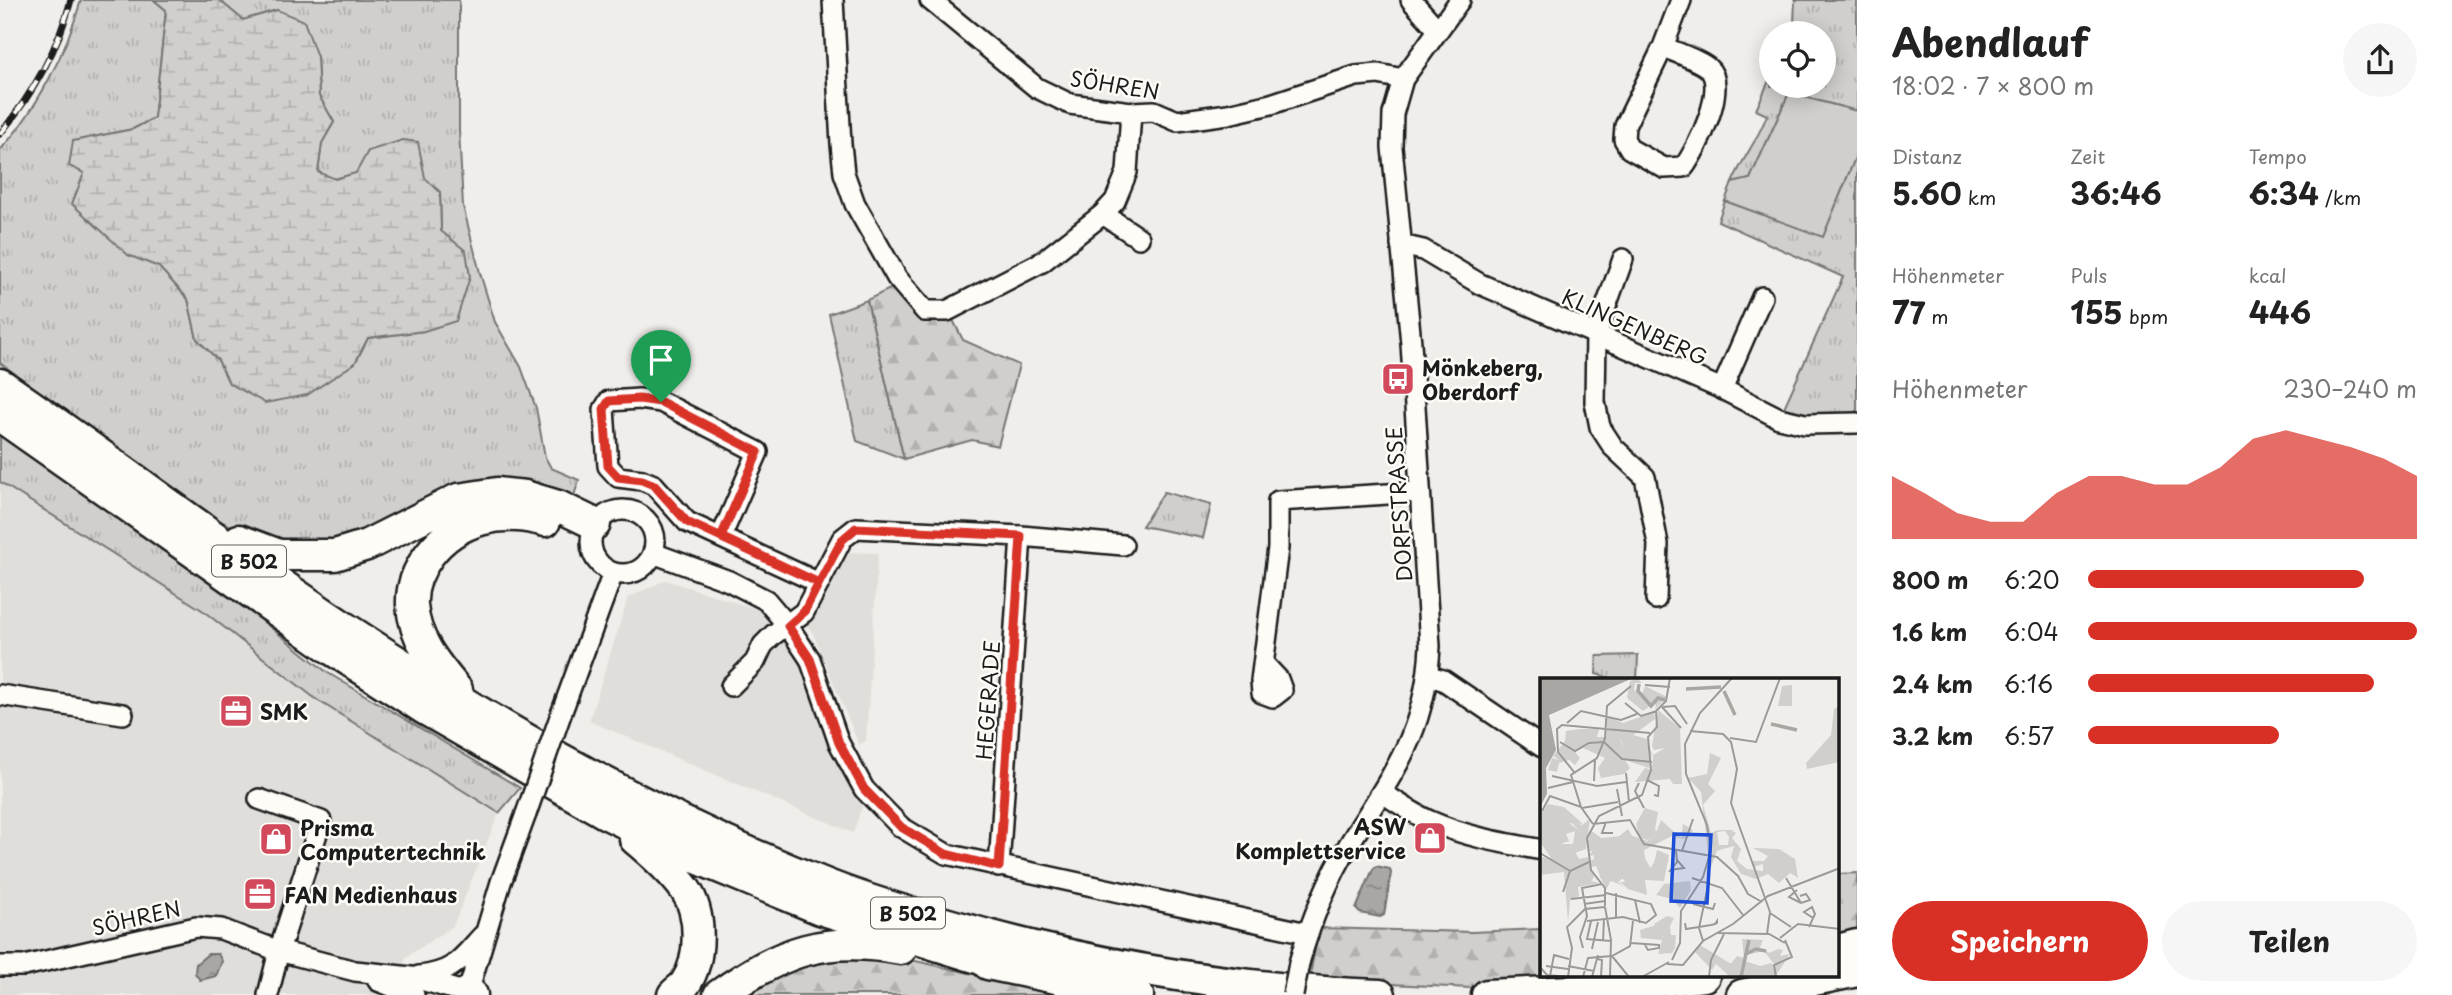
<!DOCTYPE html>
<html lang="de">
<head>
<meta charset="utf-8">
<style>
	:root { --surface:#fff; --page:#f6f6f6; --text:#222; --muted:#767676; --accent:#d93025 }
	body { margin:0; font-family:"Playpen Sans",sans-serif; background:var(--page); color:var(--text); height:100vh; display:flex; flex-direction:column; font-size:26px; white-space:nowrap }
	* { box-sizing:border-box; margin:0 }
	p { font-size:23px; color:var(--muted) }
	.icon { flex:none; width:38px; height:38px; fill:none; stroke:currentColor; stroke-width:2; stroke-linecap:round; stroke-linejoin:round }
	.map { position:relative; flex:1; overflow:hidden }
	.drawer { display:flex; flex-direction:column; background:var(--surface); width:595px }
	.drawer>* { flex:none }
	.tools { position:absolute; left:1759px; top:21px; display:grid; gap:14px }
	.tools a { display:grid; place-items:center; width:77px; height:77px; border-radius:50%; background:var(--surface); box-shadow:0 4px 18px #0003; font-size:35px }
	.pin { position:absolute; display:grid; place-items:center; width:60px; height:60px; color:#fff; margin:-72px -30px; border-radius:50% 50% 50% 0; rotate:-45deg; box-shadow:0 0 7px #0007 }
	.pin .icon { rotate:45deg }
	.round { display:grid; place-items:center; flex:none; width:74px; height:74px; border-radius:37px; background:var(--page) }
	.overview { display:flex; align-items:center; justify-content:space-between; height:119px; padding:0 35px }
	h1 { font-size:38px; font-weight:700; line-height:52px }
	.metrics { display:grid; grid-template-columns:repeat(3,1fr); gap:10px; height:119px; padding:7px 35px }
	.metrics div { display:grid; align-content:center }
	.metrics b { font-size:30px; font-weight:700 }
	.metrics small { font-size:19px; font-weight:400 }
	.metrics p { font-size:19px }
	.chart { height:196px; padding:14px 35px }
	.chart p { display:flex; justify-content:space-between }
	.chart svg { width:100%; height:126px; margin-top:7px; fill:var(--accent); opacity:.7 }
	.primary-button { display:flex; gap:14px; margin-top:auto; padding:14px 35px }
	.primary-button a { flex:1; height:80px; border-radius:42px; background:var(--accent); color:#fff; font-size:28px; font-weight:700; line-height:80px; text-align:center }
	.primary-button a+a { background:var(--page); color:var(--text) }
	ul { padding:0 35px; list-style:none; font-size:23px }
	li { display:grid; grid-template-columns:112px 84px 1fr; align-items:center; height:52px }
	li i { height:18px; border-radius:9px; background:var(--accent) }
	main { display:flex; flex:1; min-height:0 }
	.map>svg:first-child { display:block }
	.built { fill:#e0deda }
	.grass { fill:url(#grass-tufts); stroke:#767674; stroke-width:2 }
	.forest { fill:url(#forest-firs); stroke:#767674; stroke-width:2 }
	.wetland { fill:url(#wetland-marsh); stroke:#767674; stroke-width:2 }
	.garden { fill:#d0cfcc; stroke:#767674; stroke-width:2 }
	.water { fill:url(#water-ripples); stroke:#706f6d; stroke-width:2 }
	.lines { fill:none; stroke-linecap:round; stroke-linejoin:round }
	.minor-casing { stroke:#1c1c1c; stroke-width:24 }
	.highway-casing { stroke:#1c1c1c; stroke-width:35 }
	.minor { stroke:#fdfcf7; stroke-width:19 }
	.highway { stroke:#fdfcf7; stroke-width:30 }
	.rail-casing { stroke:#1c1c1c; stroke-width:7 }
	.rail { stroke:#fdfcf7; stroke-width:4.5; stroke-dasharray:13; stroke-linecap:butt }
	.minor-bridge-casing { stroke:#1c1c1c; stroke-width:24; stroke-linecap:butt }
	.minor-bridge { stroke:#fdfcf7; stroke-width:19 }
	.route-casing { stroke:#fff; stroke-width:14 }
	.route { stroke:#d93025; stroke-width:9 }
	.labels { text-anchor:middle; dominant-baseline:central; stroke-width:5; stroke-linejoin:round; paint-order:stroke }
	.shield { fill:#fdfcf7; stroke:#605f5e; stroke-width:2 }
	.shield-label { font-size:19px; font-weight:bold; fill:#1c1c1c }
	.street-label { font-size:21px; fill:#1c1c1c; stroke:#fdfcf7 }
	.poi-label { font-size:21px; font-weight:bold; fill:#1c1c1c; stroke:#fdfcf7; text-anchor:start }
	.inset-river { fill:none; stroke:#a8a7a3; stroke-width:3.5 }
	.inset-road { fill:none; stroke:#9b9a98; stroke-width:2 }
	.view { fill:#1d4ed8; fill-opacity:0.15; stroke:#1d4ed8; stroke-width:3.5 }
	.inset-edge { fill:none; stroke:#1c1c1c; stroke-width:3.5 }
</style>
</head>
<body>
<main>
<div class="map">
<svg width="1857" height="995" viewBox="0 0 1857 995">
	<defs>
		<pattern id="grass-tufts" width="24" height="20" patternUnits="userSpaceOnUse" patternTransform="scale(1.75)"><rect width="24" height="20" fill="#d0cfcc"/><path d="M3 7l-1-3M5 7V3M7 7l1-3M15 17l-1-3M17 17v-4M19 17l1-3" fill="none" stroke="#b2b1af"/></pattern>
		<pattern id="forest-firs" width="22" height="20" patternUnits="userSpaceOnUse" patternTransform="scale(1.75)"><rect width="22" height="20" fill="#d0cfcc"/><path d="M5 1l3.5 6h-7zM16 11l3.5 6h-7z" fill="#b2b1af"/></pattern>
		<pattern id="wetland-marsh" width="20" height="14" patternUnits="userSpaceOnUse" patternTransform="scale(1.75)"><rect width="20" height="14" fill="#d0cfcc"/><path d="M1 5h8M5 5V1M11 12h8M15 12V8" fill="none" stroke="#b2b1af"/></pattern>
		<pattern id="water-ripples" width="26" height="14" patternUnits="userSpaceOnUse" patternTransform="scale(1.75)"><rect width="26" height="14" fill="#a8a7a3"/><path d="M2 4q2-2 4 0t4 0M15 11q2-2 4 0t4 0" fill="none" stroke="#888784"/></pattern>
	</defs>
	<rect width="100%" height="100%" fill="#f0eeea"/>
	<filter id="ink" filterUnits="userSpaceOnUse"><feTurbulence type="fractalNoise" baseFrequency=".0143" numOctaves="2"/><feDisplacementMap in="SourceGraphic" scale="14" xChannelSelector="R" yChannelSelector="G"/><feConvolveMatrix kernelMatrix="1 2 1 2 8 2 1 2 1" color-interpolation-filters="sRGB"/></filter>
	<g filter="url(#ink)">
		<!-- built -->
		<g class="built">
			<polygon points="0,482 202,610 317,700 499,813 453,926 406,957 395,995 0,995"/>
			<polygon points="843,552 878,553 866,741 859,745 813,633 806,625"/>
			<polygon points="665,580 760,610 803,664 864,800 853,833 589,721 628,598"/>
		</g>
		<!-- grass -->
		<g class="grass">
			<path d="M 81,0 L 154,0 L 166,10 L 154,118 L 133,129 L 73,141 L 84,172 L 128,255 L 159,267 L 188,299 L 197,339 L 218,360 L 229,383 L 355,363 L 368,338 L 424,331 L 441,232 L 440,192 L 356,173 L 335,179 L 318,172 L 322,143 L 334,122 L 319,96 L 317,57 L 277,10 L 243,20 L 219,0 L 459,0 L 459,130 L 463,206 L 480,273 L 495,322 L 521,367 L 536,408 L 545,457 L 551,468 L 579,480 L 570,508 L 546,498 L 347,546 L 262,539 L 222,522 L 0,363 L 0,150 C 36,112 67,50 81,0 Z"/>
			<path d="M 1795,0 L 1857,0 L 1857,111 L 1789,93 L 1750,179 L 1732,183 C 1742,159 1758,140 1767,115 L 1756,110 L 1771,76 L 1771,86 L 1824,86 L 1824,33 L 1790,33 L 1794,24 Z"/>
			<polygon points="1857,153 1857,419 1781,414 1843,277 1718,221 1725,201 1823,236"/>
			<polygon points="867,300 904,459 857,441 829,314"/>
			<polygon points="0,431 174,551 328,673 520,788 499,813 317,700 202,610 0,482"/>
			<polygon points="1164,492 1211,505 1203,538 1142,526"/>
			<polygon points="1638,655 1637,680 1617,680 1596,674 1597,656"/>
		</g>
		<!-- forest -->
		<g class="forest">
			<polygon points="894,287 918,313 953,320 963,340 1019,365 998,446 972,440 904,459 867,300"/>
			<polygon points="1857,873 1857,937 1838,941 1838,874"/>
			<polygon points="1319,928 1472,932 1542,929 1542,976 1645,976 1471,988 1309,980"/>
			<polygon points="880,953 1067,995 738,995 789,961"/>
		</g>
		<!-- wetland -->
		<polygon class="wetland" points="154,0 219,0 243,20 277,10 304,21 317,57 319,96 334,122 322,143 318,172 335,179 356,173 368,151 403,140 418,142 425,178 440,192 441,231 466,251 470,277 456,321 424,331 368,338 355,363 307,395 265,403 229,383 218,360 197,339 188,299 159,267 128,255 72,204 84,173 69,166 73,141 133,129 154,118 166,10"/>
		<!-- garden -->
		<polygon class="garden" points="1789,93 1857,111 1857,153 1823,237 1725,201 1732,183 1750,179"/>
		<!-- water -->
		<g class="water">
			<polygon points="1376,866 1390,869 1391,873 1384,915 1380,917 1360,913 1356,909 1373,869"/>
			<polygon points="208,954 218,954 222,961 216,976 200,980 195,973 196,964"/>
		</g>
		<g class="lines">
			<defs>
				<g id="minor">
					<polyline points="833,0 841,144 844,173 855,204 897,278 925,311 947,311 1042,262 1103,214 1115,201 1127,172 1131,112"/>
					<polyline points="930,0 1037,88 1070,104 1131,112 1154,111 1177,121 1228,114 1271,104 1356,76 1378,74 1403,79"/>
					<polyline points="1411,0 1438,30"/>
					<path d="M 1663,47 C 1675,52 1699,60 1708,68 C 1729,86 1697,149 1684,167 L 1664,168 L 1630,149 L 1624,139 L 1625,126 L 1663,47 L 1681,0"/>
					<polyline points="1103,214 1139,238"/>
					<polyline points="1401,245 1423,250 1480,284 1722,389 1779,418 1805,424 1857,423"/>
					<polyline points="1623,259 1596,334 1595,402 1600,427 1613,447 1645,477 1658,544 1656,599"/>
					<polyline points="1722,389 1762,297"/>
					<circle cx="623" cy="542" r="32"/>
					<polyline points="721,537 758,452 661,402 639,399 609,401 604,409 608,466 618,477 642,480 654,485 687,522 819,583"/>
					<polyline points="653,553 729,581 766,600 788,626 810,659 839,743 864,789 901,827 946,854 1307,933"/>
					<polyline points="1264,664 1278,679 1282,690 1273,697 1262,693 1261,681 1278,548 1278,501 1419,492"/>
					<polyline points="1429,676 1443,680 1542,747"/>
					<polyline points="731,686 755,662 763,645 773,635 804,612 842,539 856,528 1021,536 1123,545"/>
					<polyline points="0,695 123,714"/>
					<polyline points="561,714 613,573"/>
					<path d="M 1383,793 C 1398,803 1414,814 1430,821 C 1466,837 1504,843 1542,850"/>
					<polyline points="259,799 321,821 279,951 268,995"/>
					<polyline points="999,867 1021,536"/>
					<path d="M 1299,963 C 1311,920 1328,879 1351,841 C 1394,771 1426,732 1430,646 L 1411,343 L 1392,147 L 1393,114 L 1403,79 L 1460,0"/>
					<polyline points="0,966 24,966 196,927 221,929 279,951 355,971 411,977 467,993"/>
					<path d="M 419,976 C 454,972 459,961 482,936"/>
					<polyline points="378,981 414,995"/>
					<polyline points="467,995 501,882 526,814"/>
				</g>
				<g id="highway">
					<path d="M 0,384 C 117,464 229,551 347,629 C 500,729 659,820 830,886 C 871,902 913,914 955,926 C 1094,966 1236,989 1380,995"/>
					<polyline points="0,416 333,650 423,708 605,813 699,859 820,909 1007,967"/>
					<polyline points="239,540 279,555 335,555 367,545 458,499 497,493 525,496 558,506 595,524"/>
					<path d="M 457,690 C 436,665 414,639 412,605 C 411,587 418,570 429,555 C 456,519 503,508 545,521"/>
					<path d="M 635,839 C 653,854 671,870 685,889 C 702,913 702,959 685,984 C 682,988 676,991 673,995"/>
					<polyline points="1838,950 1857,945"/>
					<polyline points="988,964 1138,995"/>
					<polyline points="467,993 472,995"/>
					<path d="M 719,995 C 782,951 824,935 901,949"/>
					<polyline points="1487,995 1571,991 1704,976"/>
					<polyline points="1742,995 1857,971"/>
				</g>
			</defs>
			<!-- minor casing -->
			<use href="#minor" class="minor-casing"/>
			<!-- highway casing -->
			<use href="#highway" class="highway-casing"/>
			<!-- minor -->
			<use href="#minor" class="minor"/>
			<!-- highway -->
			<use href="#highway" class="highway"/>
			<defs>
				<path id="rail" d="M 0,134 C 32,95 58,49 71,0"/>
			</defs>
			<!-- rail casing -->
			<use href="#rail" class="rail-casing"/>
			<!-- rail -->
			<use href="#rail" class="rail"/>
			<defs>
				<g id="minor-bridge">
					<polyline points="526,814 561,714"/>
					<polyline points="1293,995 1299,963"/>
				</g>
			</defs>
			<!-- minor-bridge casing -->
			<use href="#minor-bridge" class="minor-bridge-casing"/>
			<!-- minor-bridge -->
			<use href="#minor-bridge" class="minor-bridge"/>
		</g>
	</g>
	<g class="lines" filter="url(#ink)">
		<defs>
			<polyline id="route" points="661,402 758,452 721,537 819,583 804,612 788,626 810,659 839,743 864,789 901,827 946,854 999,867 1021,536 856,528 842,540 819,583 687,522 654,485 642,480 618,477 608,466 604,409 609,401 639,399 661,402"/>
		</defs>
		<!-- route casing -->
		<use href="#route" class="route-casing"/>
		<!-- route -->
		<use href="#route" class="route"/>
	</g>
	<!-- icons -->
	<defs>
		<symbol id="bus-square" viewBox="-11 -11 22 22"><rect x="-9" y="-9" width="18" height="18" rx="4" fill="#d1495b" stroke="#fdfcf7"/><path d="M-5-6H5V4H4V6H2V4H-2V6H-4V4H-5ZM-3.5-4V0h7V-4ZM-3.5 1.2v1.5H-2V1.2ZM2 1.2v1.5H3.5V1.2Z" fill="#fff"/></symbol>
		<symbol id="office-square" viewBox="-11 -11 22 22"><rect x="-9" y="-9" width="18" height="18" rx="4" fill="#d1495b" stroke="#fdfcf7"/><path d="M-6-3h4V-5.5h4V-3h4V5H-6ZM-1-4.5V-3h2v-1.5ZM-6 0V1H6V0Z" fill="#fff"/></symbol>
		<symbol id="shop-square" viewBox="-11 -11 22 22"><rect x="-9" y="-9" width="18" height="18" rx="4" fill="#d1495b" stroke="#fdfcf7"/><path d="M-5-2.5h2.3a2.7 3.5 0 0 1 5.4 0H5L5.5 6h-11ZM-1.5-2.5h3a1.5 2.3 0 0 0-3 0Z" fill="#fff"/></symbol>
	</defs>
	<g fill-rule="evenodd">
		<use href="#bus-square" x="1379" y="360" width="38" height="38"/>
		<use href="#office-square" x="217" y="692" width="38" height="38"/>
		<use href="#shop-square" x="1411" y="819" width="38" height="38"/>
		<use href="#shop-square" x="257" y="820" width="38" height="38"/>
		<use href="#office-square" x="241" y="875" width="38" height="38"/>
	</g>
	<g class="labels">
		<!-- shield labels -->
		<g class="shield">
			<rect x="212" y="545.5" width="74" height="31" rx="5"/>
			<rect x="871" y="897.5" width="74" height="31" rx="5"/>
		</g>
		<g class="shield-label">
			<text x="249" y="561">B 502</text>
			<text x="908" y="913">B 502</text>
		</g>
		<!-- street labels -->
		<g class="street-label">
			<text transform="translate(1115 84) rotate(9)">SÖHREN</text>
			<text transform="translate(1635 326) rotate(24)">KLINGENBERG</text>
			<text transform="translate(1398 504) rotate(-94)">DORFSTRASSE</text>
			<text transform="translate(987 700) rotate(-86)">HEGERADE</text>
			<text transform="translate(136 917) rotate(-13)">SÖHREN</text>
		</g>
		<!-- poi labels -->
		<g class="poi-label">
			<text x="1422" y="367">Mönkeberg,<tspan x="1422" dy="24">Oberdorf</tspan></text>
			<text x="260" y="711">SMK</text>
			<text x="1406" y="826" text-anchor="end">ASW<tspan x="1406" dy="24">Komplettservice</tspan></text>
			<text x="300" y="827">Prisma<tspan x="300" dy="24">Computertechnik</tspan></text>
			<text x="284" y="894">FAN Medienhaus</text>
		</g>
	</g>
	<!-- overview -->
	<g transform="translate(1540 678)">
		<rect width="299" height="299" fill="#f0eeea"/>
		<path d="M 118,32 L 140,50 L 142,106 L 133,106 L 130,101 L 95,104 L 105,90 L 112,92 L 113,77 L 125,70 L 114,72 L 112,68 ZM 114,34 L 115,41 L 93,57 L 107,61 L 112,76 L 89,76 L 80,62 L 66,60 L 67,38 L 83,45 ZM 121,142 L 141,160 L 143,146 L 153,152 L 149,159 L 142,161 L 132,158 L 104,172 L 106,188 L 113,190 L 117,172 L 129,177 L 124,203 L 105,202 L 107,217 L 88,211 L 80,204 L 87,204 L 83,200 L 77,205 L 60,200 L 59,188 L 54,177 L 49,178 L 53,172 L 47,170 L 51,153 L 61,160 L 90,157 L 107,163 L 115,158 ZM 190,152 L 196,155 L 192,160 L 201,171 L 197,183 L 207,191 L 223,193 L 223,186 L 214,189 L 212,183 L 224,183 L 228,178 L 213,170 L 239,171 L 255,181 L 258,200 L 250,195 L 239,205 L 228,196 L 216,201 L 201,196 L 191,179 L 194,168 L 176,173 L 179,167 L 188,167 ZM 150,203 L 151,212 L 140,230 L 132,221 L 116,217 L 124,206 ZM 202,261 L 223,262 L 219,272 L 226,272 L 229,275 L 238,271 L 243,272 L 240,278 L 250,276 L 235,299 L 226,299 L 234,286 L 224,273 L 206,277 L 201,299 L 189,288 L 197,278 L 204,280 Z" fill="#d0cfcc"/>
		<path d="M 252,7 L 252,28 L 238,28 L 242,8 ZM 105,8 L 127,19 L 115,31 L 116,27 L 105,22 L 98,27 ZM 299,28 L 299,84 L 267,91 L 266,85 L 291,57 L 294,31 ZM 40,51 L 59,51 L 57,59 L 77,59 L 89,75 L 112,76 L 109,90 L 85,82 L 90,90 L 84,96 L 61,100 L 58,90 L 65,80 L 43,70 L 35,74 L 40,80 L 35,87 L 29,82 L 19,85 L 17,94 L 8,92 L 12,80 L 19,82 L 13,78 L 25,63 L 26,53 ZM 170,75 L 181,80 L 168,106 L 175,113 L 163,127 L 171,155 L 178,152 L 195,152 L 190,153 L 191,162 L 185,153 L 177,154 L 179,167 L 170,192 L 161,114 L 148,100 L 167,96 ZM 8,126 L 24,129 L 43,146 L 29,145 L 39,152 L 26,156 L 29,163 L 21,166 L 26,175 L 24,170 L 32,168 L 39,181 L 48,179 L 54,199 L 51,203 L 60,205 L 38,209 L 39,218 L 30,222 L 28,244 L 24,194 L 0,197 L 0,179 L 11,180 L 0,164 L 0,137 ZM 105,130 L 118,134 L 115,152 L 120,155 L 108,162 L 100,160 L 96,146 ZM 88,151 L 101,172 L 84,167 L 87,192 L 108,196 L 118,176 L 124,175 L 129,183 L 119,186 L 113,200 L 94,201 L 88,207 L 82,200 L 78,204 L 84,209 L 71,202 L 66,212 L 56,188 L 51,189 L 50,183 L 54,181 L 53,173 L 48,173 L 57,166 L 47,165 L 51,153 L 61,160 L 77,160 ZM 127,238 L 134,240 L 130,248 L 131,257 L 136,257 L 135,270 L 132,275 L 118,276 L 123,259 L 114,246 ZM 160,267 L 193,287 L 201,295 L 199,299 L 190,299 L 176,286 L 172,292 L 154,273 ZM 205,283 L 220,288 L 231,285 L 234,288 L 226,299 L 201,299 Z" fill="#d0cfcc"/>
		<path d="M 97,0 L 102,5 L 95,5 L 94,12 L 106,19 L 100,26 L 105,22 L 110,28 L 103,33 L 87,20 L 90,3 ZM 85,164 L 101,174 L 110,189 L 105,199 L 88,195 L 81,176 L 91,184 L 94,177 L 83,170 Z" fill="#d0cfcc"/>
		<path d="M 120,246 L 123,262 L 101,260 L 100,252 Z" fill="#d0cfcc"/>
		<path d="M 50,141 L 46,171 L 35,175 L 32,168 L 25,170 L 30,177 L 25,185 L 20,166 L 33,166 L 35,153 L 39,152 L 29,142 L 42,147 Z" fill="#d0cfcc"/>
		<path d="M 0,0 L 93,0 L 9,37 L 16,72 L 6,90 L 7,116 L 0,129 Z" fill="#a8a7a3"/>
		<path class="inset-river" d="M 99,6 L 98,13 L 111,28 L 118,20 L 125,22M 146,11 L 181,9M 184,13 L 195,37M 0,19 L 12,0M 231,46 L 257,52M 206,276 L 216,271 L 226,273M 201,299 L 209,262"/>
		<path class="inset-road" d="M 105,7 L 130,9M 85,25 L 101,38 L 117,33M 122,29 L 141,50M 122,29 L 135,28 L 147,46M 27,45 L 41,33 L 81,42 L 97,36M 150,53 L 183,56 L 191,64 L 197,91 L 191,125 L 230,234 L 227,256M 190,60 L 216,64 L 240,0M 20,64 L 35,73 L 49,65 L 64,64 L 82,81 L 112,84M 34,94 L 18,74 L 17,51 L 22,47 L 110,55M 86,95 L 89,124M 12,98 L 57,108 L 86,104M 107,102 L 119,108 L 118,118 L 114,117M 54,103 L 55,82M 99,105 L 95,113 L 104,130M 8,110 L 33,104M 77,111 L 82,138M 42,130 L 78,124M 2,133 L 10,118 L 41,129M 66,144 L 62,155 L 73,155M 53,146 L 90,142 L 104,166 L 177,179 L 198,198 L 208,216 L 222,224M 53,146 L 41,129 L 31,97 L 57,80 L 65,60 L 67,28 L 91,8M 142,173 L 153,141M 0,175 L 30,193M 130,192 L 144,190 L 137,182M 129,194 L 137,184 L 136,172M 152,200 L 182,210 L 203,237M 246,200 L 261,225M 257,212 L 249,219 L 261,225M 23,214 L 30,193 L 49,184M 76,215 L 76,241M 260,218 L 266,216 L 270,222 L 261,225M 31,221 L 66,217M 95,222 L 100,245M 44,226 L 65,223M 153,226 L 173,231 L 175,225M 65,228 L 65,210 L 51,192 L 47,160 L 59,138 L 102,117 L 111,92 L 108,59 L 117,49 L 116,33 L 126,23 L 130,0M 65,229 L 71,262 L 70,299M 230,235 L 251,249M 47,243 L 83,239 L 106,245 L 116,237 L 111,226 L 66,215M 51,243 L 47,261 L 71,263M 145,245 L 146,251 L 159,249 L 171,247 L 175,246 L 177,245 L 177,243 L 175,246M 269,249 L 275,236 L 272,229 L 264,234 L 273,240M 178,255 L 229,256 L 245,265M 240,260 L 258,246 L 300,251M 63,263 L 64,241M 163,263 L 159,250 L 168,208M 91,265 L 119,267 L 119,270 L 108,272 L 105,267M 43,270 L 40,259 L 47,238 L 42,210 L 62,206M 52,271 L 58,244M 72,278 L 89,299M 57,281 L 62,282 L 61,299M 132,282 L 140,265 L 141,233 L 163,199 L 171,172 L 167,147 L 146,96 L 145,66 L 160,35 L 192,0M 127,286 L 143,287 L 163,263 L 193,246 L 228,218 L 300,190M 6,288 L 28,291M 28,288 L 54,293M 0,289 L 7,297 L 29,299M 10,298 L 14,277 L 29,281M 28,299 L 32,270 L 27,249 L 45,231 L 65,229M 43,299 L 48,280 L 72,278 L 90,268 L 93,243M 52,299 L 58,277M 102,299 L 129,284M 169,299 L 171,282 L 184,256M 236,299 L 234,287 L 252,279 L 245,262"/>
		<path class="view" d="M 134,156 L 171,157 L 167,225 L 131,223 Z"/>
		<rect width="299" height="299" class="inset-edge"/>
	</g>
</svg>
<div class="tools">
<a><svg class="icon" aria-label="locate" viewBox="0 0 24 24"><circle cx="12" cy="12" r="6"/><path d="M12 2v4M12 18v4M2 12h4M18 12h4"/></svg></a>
</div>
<div class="pin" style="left:661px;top:402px;background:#1e9e55"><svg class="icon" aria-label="arrive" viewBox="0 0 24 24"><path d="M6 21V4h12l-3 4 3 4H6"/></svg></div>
</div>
<section class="drawer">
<div class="overview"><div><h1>Abendlauf</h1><p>18:02 · 7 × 800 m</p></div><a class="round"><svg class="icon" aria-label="share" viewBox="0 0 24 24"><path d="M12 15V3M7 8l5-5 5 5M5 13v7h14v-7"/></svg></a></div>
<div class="metrics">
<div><p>Distanz</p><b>5.60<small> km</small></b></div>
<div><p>Zeit</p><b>36:46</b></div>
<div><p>Tempo</p><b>6:34<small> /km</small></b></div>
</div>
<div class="metrics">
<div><p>Höhenmeter</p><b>77<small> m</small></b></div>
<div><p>Puls</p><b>155<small> bpm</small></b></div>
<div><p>kcal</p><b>446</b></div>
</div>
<div class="chart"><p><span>Höhenmeter</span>230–240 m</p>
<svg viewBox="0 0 160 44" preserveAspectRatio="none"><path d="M0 44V22L10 28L20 35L30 38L40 38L50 28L60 22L70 22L80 25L90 25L100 19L110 9L120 6L130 9L140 12L150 16L160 22V44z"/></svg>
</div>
<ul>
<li><b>800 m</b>6:20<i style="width:84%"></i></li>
<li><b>1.6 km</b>6:04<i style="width:100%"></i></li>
<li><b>2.4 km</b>6:16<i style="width:87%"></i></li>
<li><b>3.2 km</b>6:57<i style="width:58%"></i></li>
</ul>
<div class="primary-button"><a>Speichern</a><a>Teilen</a></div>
</section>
</main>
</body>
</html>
